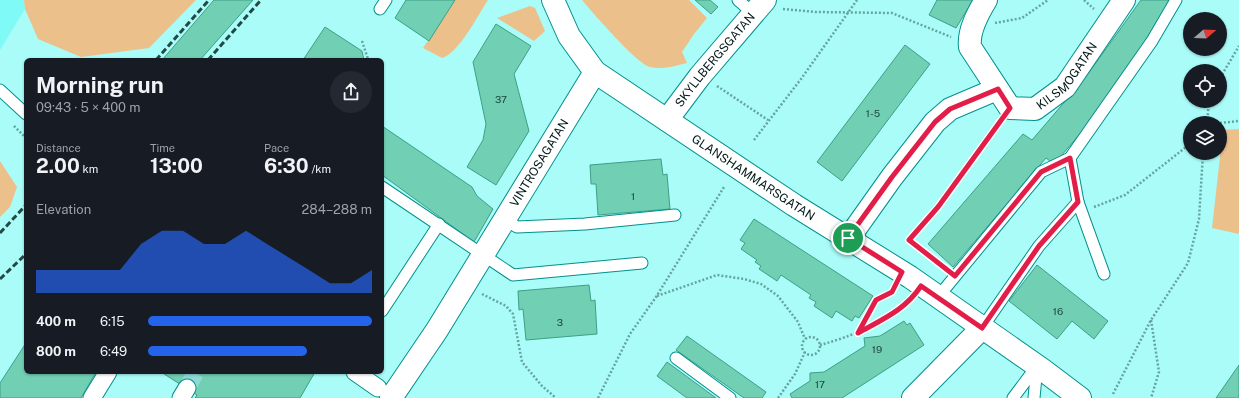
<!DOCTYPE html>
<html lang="en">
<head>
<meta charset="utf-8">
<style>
	:root { --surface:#171b24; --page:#242831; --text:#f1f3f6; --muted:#9ea1a6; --accent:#2563eb }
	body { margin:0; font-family:"Public Sans",sans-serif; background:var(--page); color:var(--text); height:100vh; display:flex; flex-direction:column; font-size:15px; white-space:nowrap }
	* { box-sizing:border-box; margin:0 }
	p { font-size:13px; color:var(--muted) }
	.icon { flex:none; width:22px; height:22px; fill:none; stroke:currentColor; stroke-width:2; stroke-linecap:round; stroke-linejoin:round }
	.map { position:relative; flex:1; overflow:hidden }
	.sheet { position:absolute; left:24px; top:58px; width:360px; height:316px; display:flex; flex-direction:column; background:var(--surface); border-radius:6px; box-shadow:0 1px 3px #0004 }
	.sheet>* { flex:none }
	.needle { width:26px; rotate:71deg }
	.buttons { position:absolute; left:1183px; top:12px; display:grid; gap:8px }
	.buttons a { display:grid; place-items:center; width:44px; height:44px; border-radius:50%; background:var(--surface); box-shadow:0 1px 3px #0004; font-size:20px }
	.pin { position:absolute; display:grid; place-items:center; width:34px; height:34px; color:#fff; margin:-17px; border:2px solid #fff; border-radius:50%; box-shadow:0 1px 4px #0007 }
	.round { display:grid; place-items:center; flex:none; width:42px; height:42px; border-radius:21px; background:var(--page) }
	.head { display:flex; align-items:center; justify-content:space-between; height:68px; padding:0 12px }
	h1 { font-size:22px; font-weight:700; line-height:30px }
	.figures { display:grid; grid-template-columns:repeat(3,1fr); gap:6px; height:68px; padding:4px 12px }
	.figures div { display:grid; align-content:center }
	.figures b { font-size:20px; font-weight:700 }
	.figures small { font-size:11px; font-weight:400 }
	.figures p { font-size:11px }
	.chart { height:112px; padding:8px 12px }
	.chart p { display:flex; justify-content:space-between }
	.chart svg { width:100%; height:72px; margin-top:4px; fill:var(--accent); opacity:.7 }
	ul { padding:0 12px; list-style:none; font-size:13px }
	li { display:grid; grid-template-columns:64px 48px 1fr; align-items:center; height:30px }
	li i { height:10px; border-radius:5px; background:var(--accent) }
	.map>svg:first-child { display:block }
	.built { fill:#80faf6 }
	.green { fill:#ebc08b }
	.building { fill:#71cfb3; stroke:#3da086 }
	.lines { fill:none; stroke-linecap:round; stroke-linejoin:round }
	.pedestrian-tunnel { stroke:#90dad6; stroke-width:17; stroke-dasharray:17 8; stroke-linecap:butt }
	.service-casing { stroke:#03908d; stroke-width:13 }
	.pedestrian-casing { stroke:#03908d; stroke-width:19 }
	.minor-casing { stroke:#03908d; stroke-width:24 }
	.path { stroke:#67a3a0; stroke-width:2.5; stroke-dasharray:2 2; stroke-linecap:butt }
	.service { stroke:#fff; stroke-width:11 }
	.pedestrian { stroke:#fff; stroke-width:17 }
	.minor { stroke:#fff; stroke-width:22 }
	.rail { stroke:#244846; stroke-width:3; stroke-dasharray:6 3; stroke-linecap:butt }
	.route-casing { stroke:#fff; stroke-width:8 }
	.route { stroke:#e11d48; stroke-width:5 }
	.labels { text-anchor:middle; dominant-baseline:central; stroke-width:3.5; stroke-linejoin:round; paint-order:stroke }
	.number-label { font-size:10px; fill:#1d463e }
	.street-label { font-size:12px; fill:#011817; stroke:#fff }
</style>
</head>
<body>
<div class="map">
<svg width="1239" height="398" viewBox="0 0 1239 398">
	<rect width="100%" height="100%" fill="#a9fcf8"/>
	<!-- built -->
	<polygon class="built" points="0,0 24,0 25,9 0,50"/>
	<!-- green -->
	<g class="green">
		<polygon points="24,0 196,0 149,48 81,57 38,39 25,9"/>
		<path d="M 455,0 L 488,0 C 478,15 459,53 442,58 L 423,48 Z"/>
		<path d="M 582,0 L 689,0 L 707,18 L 694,34 L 682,52 L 687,63 C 674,66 663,70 650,67 C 636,63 593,13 582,0 Z"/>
		<polygon points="530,6 535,8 545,31 534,41 497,18"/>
		<polygon points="1239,129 1239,234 1212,228 1223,130"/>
		<polygon points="0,161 17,187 10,207 0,217"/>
	</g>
	<!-- building -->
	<g class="building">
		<polygon points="214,0 253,0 200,60 162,60"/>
		<polygon points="406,0 455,0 429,41 395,18"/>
		<polygon points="695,0 710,0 718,7 711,14"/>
		<polygon points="937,0 973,0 956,28 929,15"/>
		<polygon points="1141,0 1175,0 1113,96 1054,164 1046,158 953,267 928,244 1023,134 1032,140 1085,78"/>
		<polygon points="496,24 531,46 514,74 529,131 496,185 467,167 483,140 486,124 473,62"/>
		<polygon points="325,27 362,51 364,60 303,60"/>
		<polygon points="905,45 930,64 842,181 817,162"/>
		<polygon points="382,126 472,187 477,196 493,209 474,242 382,175"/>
		<polygon points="661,159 663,175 667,174 670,209 598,215 596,184 591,184 590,165"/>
		<polygon points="754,219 873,296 859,318 855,316 852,321 836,311 832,318 814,306 816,302 809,298 811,295 781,275 777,281 759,269 761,266 755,262 757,260 741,249 745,243 740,240"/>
		<polygon points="1037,265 1108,321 1094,339 1072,321 1057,339 1009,301"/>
		<polygon points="589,285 591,301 595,300 597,334 526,340 523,309 519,310 518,291"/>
		<polygon points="904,321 907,325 910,323 924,345 842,398 792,398 790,394 810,381 810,373 824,372 865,346 864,338 880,336"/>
		<polygon points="687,336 766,392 762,398 744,398 676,350"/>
		<polygon points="26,343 26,372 96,372 81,398 0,398 0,383"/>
		<polygon points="667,362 716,398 687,398 657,376"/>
		<polygon points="1239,365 1239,398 1216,398"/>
		<polygon points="161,372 315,372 300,398 195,398 197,395"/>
	</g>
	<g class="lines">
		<!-- pedestrian-tunnel -->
		<polyline class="pedestrian-tunnel" points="187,388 196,372"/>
		<defs>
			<g id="service">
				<polyline points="738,0 754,14"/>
				<polyline points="380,9 386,0"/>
				<polyline points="0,90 26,114"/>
				<polyline points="382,187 513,275 642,263"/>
				<polyline points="1078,202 1104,274"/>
				<polyline points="504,219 517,227 585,224 675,215"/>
				<polyline points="938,297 1041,172 1070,158 1152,41 1176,0"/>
				<polyline points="382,311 439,224"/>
				<polyline points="982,328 1039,246 1078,202 1070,158"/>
				<polyline points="676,358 730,398"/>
				<polyline points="1013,398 1037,366"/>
				<polyline points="1034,398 1037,366"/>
			</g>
			<g id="pedestrian">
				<polyline points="355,372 378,388"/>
				<polyline points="92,398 108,372"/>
				<polyline points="181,398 187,388"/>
			</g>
			<g id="minor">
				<path id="s1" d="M 553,0 L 569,36 L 595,72 L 794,205 L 910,277 L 1043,370 L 1080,398"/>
				<path id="s2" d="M 986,0 C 978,13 968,31 970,47 L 1010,108 L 1035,109 L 1065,87 L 1124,0"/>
				<path id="s3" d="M 667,120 L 700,76 L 765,0"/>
				<polyline points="848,239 892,177 935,122 950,109 997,89"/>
				<path id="s4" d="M 391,398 L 437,330 L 595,72"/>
				<polyline points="913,398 982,328"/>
			</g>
		</defs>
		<!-- service casing -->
		<use href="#service" class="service-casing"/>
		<!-- pedestrian casing -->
		<use href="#pedestrian" class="pedestrian-casing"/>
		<!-- minor casing -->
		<use href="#minor" class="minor-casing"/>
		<!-- path -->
		<g class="path">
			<polyline points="1084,0 1094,9"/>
			<polyline points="783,9 816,12 892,13 951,37"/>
			<polyline points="995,23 1022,18 1048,0"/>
			<polyline points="362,41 368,59 366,60"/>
			<polyline points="1220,78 1239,46"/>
			<polyline points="717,86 768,120"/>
			<polyline points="1207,123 1209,101"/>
			<polyline points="1220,123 1239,121"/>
			<polyline points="14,126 26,138"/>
			<polyline points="754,140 801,79 857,0"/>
			<polyline points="1094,207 1125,195 1190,144"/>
			<polyline points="943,267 909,240 938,207 999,123"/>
			<polyline points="482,294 506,306 513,314 522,362 542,386 556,398"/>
			<polyline points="657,296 717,275 744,279 761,284 778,296 798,322 805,339"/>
			<polyline points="1151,320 1159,372 1151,398"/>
			<polyline points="858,333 876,300 893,290"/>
			<circle cx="811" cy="346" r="9"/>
			<path d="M 820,345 C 850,337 887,322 910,301"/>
			<polyline points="1113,394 1151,320 1188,263 1199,219 1203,153"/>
			<polyline points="598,398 630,334 656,297 724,187"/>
			<polyline points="778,398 795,374 805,352"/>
		</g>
		<!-- service -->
		<use href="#service" class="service"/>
		<!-- pedestrian -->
		<use href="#pedestrian" class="pedestrian"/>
		<!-- minor -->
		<use href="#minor" class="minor"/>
		<!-- rail -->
		<g class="rail">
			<polyline points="156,60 209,0"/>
			<polyline points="208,60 261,0"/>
			<polyline points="0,233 26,205"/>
			<polyline points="0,279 26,254"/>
		</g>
	</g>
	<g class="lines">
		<defs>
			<path id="route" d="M 998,89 L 1010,108 L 938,207 L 909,240 L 955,276 L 1041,172 L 1070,158 L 1078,202 L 1039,246 L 982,328 L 921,286 C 905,310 883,319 858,333 L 876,300 L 892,292 L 902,272 L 848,238 L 892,177 L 935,122 L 950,109 Z"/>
		</defs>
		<!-- route casing -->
		<use href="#route" class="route-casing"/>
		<!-- route -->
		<use href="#route" class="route"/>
	</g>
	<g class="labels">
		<!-- number labels -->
		<g class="number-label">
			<text x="501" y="99">37</text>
			<text x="873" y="113">1-5</text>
			<text x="633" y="196">1</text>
			<text x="1058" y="311">16</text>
			<text x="560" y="322">3</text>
			<text x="877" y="349">19</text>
			<text x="820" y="384">17</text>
		</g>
		<!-- street labels -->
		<g class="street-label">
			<text stroke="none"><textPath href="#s3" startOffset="77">SKYLLBERGSGATAN</textPath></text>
			<text stroke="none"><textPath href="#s2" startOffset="195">KILSMOGATAN</textPath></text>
			<text stroke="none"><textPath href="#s4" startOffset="278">VINTROSAGATAN</textPath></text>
			<text stroke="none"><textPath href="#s1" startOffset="274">GLANSHAMMARSGATAN</textPath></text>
		</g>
	</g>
</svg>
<div class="buttons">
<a><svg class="needle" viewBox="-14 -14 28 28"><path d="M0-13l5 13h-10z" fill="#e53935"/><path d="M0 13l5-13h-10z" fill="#9ea1a6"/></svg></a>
<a><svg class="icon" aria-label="locate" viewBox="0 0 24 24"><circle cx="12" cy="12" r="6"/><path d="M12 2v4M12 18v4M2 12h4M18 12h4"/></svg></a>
<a><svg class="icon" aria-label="layers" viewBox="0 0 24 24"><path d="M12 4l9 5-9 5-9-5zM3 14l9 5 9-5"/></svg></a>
</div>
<div class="pin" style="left:848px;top:238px;background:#1e9e55"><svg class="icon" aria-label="arrive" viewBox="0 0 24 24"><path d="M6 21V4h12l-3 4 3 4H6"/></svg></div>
<section class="sheet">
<div class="head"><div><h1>Morning run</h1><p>09:43 · 5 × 400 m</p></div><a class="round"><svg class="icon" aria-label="share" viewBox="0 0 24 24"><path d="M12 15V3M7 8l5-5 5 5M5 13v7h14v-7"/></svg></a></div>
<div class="figures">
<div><p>Distance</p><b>2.00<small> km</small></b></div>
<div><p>Time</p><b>13:00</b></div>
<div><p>Pace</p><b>6:30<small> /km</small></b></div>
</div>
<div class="chart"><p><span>Elevation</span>284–288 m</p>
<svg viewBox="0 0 160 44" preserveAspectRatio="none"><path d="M0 44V30L10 30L20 30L30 30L40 30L50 14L60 6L70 6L80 14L90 14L100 6L110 14L120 22L130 30L140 38L150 38L160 30V44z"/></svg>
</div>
<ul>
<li><b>400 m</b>6:15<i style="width:100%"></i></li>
<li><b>800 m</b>6:49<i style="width:71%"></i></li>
</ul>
</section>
</div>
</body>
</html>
